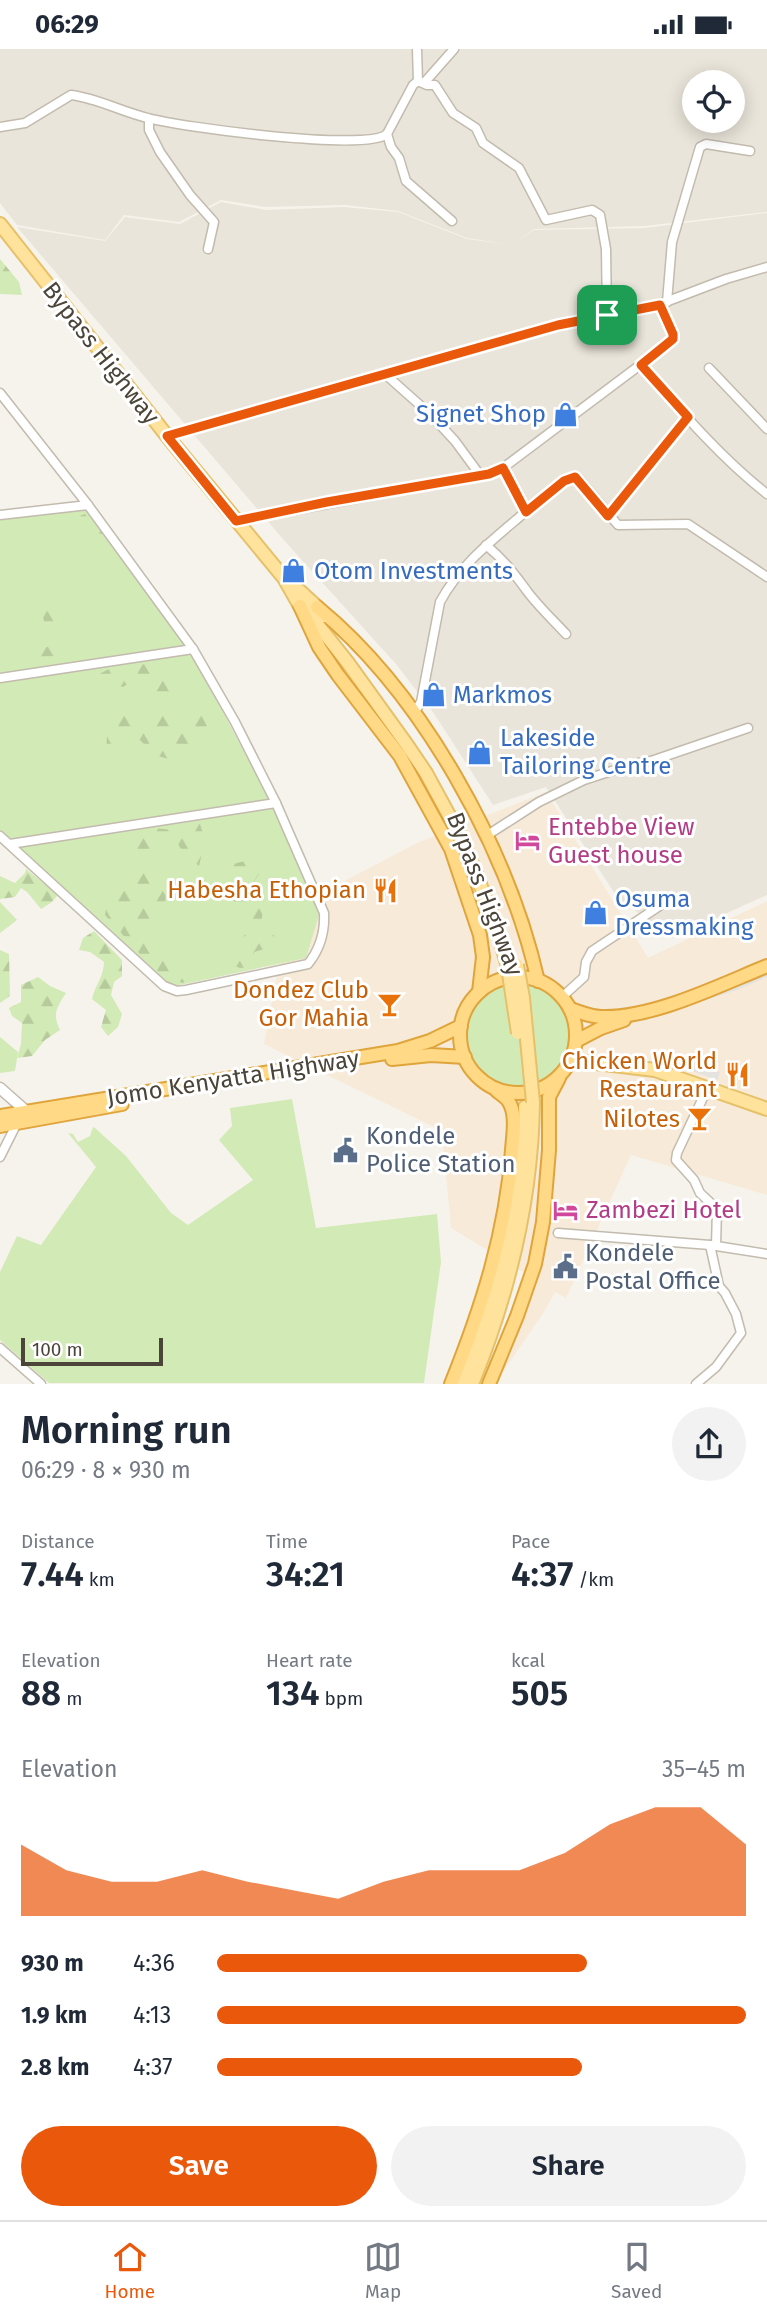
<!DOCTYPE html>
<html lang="en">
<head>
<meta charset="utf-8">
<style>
	:root { --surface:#fff; --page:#f2f2f3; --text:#1f2937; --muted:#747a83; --line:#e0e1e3; --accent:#ea580c }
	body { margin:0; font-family:"Fira Sans",sans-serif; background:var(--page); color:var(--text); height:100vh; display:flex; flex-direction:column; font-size:26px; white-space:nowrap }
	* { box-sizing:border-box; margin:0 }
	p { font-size:23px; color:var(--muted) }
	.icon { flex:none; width:38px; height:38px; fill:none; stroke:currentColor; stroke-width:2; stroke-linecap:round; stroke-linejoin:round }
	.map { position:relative; height:1335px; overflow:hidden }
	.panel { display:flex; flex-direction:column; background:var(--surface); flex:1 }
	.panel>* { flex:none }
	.tools { position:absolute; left:682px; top:21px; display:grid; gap:14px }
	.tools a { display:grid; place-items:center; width:63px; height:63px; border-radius:50%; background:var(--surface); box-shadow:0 4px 18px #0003; font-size:35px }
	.scale { position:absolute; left:21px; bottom:18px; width:142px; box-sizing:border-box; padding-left:7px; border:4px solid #4b4439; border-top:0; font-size:19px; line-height:24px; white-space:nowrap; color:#4b4439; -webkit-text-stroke:5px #fff; paint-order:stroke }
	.pin { position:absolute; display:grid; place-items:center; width:60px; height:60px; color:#fff; margin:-30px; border-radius:14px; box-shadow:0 4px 10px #0006 }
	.round { display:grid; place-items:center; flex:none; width:74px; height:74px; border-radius:37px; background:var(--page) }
	.head { display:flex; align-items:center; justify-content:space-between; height:119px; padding:0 21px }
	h1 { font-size:38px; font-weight:600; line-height:52px }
	.stats { display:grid; grid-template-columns:repeat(3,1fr); gap:10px; height:119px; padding:7px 21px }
	.stats div { display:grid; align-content:center }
	.stats b { font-size:35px; font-weight:600 }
	.stats small { font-size:19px; font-weight:400 }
	.stats p { font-size:19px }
	.chart { height:196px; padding:14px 21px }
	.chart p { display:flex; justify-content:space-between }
	.chart svg { width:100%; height:126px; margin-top:7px; fill:var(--accent); opacity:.7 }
	.button { display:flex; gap:14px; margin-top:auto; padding:14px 21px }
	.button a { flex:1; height:80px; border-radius:42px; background:var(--accent); color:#fff; font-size:28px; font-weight:600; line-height:80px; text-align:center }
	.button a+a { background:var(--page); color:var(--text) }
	ul { padding:0 21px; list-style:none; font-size:23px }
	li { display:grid; grid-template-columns:112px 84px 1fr; align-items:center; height:52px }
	li i { height:18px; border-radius:9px; background:var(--accent) }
	.status { display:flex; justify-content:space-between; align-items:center; height:49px; padding:0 35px; background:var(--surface); direction:ltr }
	.status svg { height:19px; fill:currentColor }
	.menu { display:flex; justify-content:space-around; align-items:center; height:98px; border-top:2px solid var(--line); background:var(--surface); font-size:19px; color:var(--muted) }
	.menu a { display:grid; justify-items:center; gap:4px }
	.menu .current { color:var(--accent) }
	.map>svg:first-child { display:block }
	.residential { fill:#eae5da; fill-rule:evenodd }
	.commercial { fill:#f7ead8 }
	.grass { fill:#d2eab5 }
	.forest { fill:url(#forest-firs) }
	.parking { fill:#e5e3e0 }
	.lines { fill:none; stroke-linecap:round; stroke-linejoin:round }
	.minor-casing { stroke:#c2bbae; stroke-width:11 }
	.tertiary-casing { stroke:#c2bbae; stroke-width:13 }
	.primary-casing { stroke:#e6c16a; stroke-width:16 }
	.trunk-casing { stroke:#e0a43c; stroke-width:16 }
	.minor { stroke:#fff; stroke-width:8 }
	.tertiary { stroke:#fff; stroke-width:10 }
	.primary { stroke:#ffe39c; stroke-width:12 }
	.trunk { stroke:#ffd985; stroke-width:12 }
	.primary-bridge-casing { stroke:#e6c16a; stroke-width:16; stroke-linecap:butt }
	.primary-bridge { stroke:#ffe39c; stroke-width:12 }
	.route-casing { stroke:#fff; stroke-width:14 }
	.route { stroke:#ea580c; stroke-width:9 }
	.labels { text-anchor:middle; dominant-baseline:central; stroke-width:6; stroke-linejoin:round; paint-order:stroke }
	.street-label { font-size:24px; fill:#4b4439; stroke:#fff }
	.shop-label { font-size:24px; fill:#366cbe; stroke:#fff; text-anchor:start }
	.hotel-label { font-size:24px; fill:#b23c85; stroke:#fff; text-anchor:start }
	.food-label { font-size:24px; fill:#c56008; stroke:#fff; text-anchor:end }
	.service-label { font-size:24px; fill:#4e5e75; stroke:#fff; text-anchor:start }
</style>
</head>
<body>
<div class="status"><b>06:29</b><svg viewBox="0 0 49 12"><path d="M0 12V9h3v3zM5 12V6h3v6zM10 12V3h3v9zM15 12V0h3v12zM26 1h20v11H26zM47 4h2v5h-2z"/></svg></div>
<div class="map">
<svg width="767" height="1335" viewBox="0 0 767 1335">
	<defs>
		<pattern id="forest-firs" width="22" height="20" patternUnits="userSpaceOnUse" patternTransform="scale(1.75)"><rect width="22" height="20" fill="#d2eab5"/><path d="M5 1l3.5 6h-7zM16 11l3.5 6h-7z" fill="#b6ca9c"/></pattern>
	</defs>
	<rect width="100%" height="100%" fill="#f6f3ec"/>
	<!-- residential -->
	<path class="residential" d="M 0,0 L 767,0 L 767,163 L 645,177 L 534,180 L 516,193 L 534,181 L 644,179 L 767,164 L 767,846 L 672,889 L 617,848 L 546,738 L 493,756 L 433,663 L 396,615 L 282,489 L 17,178 L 105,192 L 125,168 L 180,175 L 221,153 L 266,161 L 344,158 L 398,163 L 467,190 L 511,196 L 467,189 L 398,162 L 345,156 L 265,158 L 221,151 L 179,173 L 124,166 L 105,191 L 17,176 L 0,154 ZM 695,33 L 733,33 L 733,72 L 695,72 Z"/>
	<!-- commercial -->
	<polygon class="commercial" points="546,743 648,909 767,852 767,1146 631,1106 566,1249 555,1243 542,1266 495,1334 528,1226 451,1179 442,1082 264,995 279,915 285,863 417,794"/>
	<!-- grass -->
	<g class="grass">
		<polygon points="86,460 192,605 275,761 319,866 306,909 175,937 164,932 0,785 0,471"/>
		<circle cx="518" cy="986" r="54"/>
		<polygon points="0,988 18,1003 15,1022 0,1024"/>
		<polygon points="292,1050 316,1179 437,1165 441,1213 424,1334 49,1334 0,1291 0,1223 17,1187 41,1196 96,1118 68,1084 73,1085 78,1093 90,1087 93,1078 95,1079 126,1107 171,1164 188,1176 253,1131 219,1091 232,1077 230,1059"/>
	</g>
	<!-- forest -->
	<g class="forest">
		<polygon points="0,210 19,233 22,246 0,245"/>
		<polygon points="85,465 92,475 114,492 100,500 89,493 77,468"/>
		<path d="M 53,553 L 62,565 L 57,582 L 60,607 L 43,608 L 34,614 L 24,608 L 27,591 L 37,598 L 49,598 L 53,593 C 49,581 40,569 42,556 Z"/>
		<polygon points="174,611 169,652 159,652 153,629 137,629 123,638 90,630 109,620"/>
		<polygon points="128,661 145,677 166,664 201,664 208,679 199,699 174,696 173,711 154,706 140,691 116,692 106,704 108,672"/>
		<path d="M 185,774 L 200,775 L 205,791 L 199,817 L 181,800 L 178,795 L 162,797 L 158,801 L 157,814 L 147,814 L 132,808 C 132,775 151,778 178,782 Z"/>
		<polygon points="245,812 258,815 261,822 252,836 256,849 264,854 260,882 273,886 290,898 289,913 275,912 268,899 254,903 255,917 240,919 227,914 247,882 225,840 233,815"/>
		<polygon points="26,820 58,846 52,853 41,860 27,843 21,839 15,848 0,850 0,827 15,834 25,824"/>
		<polygon points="146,821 167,834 165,855 151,863 148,872 151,884 161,893 165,905 194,924 183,934 167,929 149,915 105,866 107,854 118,850 117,840 124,833"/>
		<polygon points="0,853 17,871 0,884"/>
		<path d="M 94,882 L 122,911 L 122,927 L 114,933 L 111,946 L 122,965 L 118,978 L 108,987 L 101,978 L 106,961 L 92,950 C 96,934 103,930 104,913 L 90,903 L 79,901 L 83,889 Z"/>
		<polygon points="0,901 9,905 10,947 0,954"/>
		<path d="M 38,928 L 50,937 L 66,944 C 57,958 52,965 60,981 L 45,991 L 32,1007 L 17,1009 L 21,995 L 22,974 L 12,967 L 9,959 L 21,953 L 21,936 Z"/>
	</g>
	<!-- parking -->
	<g class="parking">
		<polygon points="767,924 767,928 737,941 700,953 699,950 737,938"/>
		<polygon points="680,1008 720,1023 718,1031 677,1017"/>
	</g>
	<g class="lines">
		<defs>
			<g id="minor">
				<polyline points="418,32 427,36 435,36 453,64 476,79 483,94 519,119 546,171 592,161 600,166 606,200 607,266"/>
				<polyline points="424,34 454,0"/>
				<polyline points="149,70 149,81 160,103 190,146 214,173 208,200"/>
				<path d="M 0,78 L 25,74 L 71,46 C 97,49 122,63 148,69 C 180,78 367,103 387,85 L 413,36 L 418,32 L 417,0"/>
				<polyline points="387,85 391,98 399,109 406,132 452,172"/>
				<polyline points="667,253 672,193 700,98 706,95 750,102"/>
				<path d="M 641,316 C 680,361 720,408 767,445"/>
				<polyline points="709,319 767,380"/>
				<polyline points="385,325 431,366 455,392 480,426"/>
				<path d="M 0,344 L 88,456 L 193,600 L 235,673 L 276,754 L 324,864 C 325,883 320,900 308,915 L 186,941 L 177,942 L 164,937 L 0,787"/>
				<polyline points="167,387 558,276 655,257 726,230 767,218"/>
				<polyline points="503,419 526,463"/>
				<polyline points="0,466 88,456"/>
				<polyline points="608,467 688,368"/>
				<polyline points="236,472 489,425 503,419 672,292 673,285 660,256"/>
				<path d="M 486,496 C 505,512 513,523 527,542 C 538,557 553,571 566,585"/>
				<polyline points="0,629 193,600"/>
				<path d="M 414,664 L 421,653 L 440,553 C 460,516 491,492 523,465 C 539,453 554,438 572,428 L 578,429 L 618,476 L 688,475 L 767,528"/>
				<polyline points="486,787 539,753 584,731 633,715 651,712 748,679"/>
				<polyline points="10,795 276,754"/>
				<polyline points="562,948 584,928 586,913 592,902 673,848"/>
				<polyline points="708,1038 677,1104 676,1111 694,1131 700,1144 717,1160 716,1197"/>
				<polyline points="0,1108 17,1074"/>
				<polyline points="558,1184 710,1196 767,1205"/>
				<polyline points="0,1299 41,1335"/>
				<polyline points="696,1335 716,1318 741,1284 736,1265 725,1244 719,1237 710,1196"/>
			</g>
			<polyline id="tertiary" points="0,1039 26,1062"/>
			<g id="primary">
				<polyline points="0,175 167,387 284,529 300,557 310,566 348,614 407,696 426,724 463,792 496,876 508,918"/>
				<polyline points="292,535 317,558 324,567"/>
				<polyline points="571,1011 655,1021 767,1060"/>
				<path d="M 461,1335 C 490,1263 507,1204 518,1128 C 521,1105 527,1081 525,1058"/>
				<path d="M 472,1335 C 509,1244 532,1151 533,1053"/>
			</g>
			<g id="trunk">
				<polyline points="300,557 319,598 338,626 400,707 451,800 480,886 483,908 479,943"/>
				<path d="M 317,558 C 422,644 508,800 538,932"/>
				<circle cx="518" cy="986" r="58"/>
				<path d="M 570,960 C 580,963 591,968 601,968 C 652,970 720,936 767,917"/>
				<polyline points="576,992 601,979 624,971"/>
				<polyline points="392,1010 431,1006 465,1008"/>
				<polyline points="0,1067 398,1002 430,992 461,977"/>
				<polyline points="0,1077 122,1055"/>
				<path d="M 451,1335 C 482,1258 506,1183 512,1101 C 513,1086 517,1066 509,1053 C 507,1049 501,1045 497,1042"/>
				<polyline points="489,1335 517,1267 535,1215 543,1173 549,1101 549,1048 559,1029"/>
			</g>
		</defs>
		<!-- minor casing -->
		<use href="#minor" class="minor-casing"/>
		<!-- tertiary casing -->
		<use href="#tertiary" class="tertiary-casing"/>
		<!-- primary casing -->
		<use href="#primary" class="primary-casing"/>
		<!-- trunk casing -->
		<use href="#trunk" class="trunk-casing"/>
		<!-- minor -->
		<use href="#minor" class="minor"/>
		<!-- tertiary -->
		<use href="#tertiary" class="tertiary"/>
		<!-- primary -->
		<use href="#primary" class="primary"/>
		<!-- trunk -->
		<use href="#trunk" class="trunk"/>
		<defs>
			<g id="primary-bridge">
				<polyline points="517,916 523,949 533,1053"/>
				<polyline points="508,918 518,984"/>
			</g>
		</defs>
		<!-- primary-bridge casing -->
		<use href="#primary-bridge" class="primary-bridge-casing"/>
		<!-- primary-bridge -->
		<use href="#primary-bridge" class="primary-bridge"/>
	</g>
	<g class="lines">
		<defs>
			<polygon id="route" points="660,256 673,285 673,290 641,316 688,368 608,467 575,428 564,432 526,463 503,419 489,425 327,453 236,472 167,387 558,276"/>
		</defs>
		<!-- route casing -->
		<use href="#route" class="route-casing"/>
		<!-- route -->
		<use href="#route" class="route"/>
	</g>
	<!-- icons -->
	<defs>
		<symbol id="shop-bare" viewBox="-9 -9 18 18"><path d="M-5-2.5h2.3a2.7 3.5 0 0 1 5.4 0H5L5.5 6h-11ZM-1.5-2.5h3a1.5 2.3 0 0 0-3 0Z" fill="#3f7fe0" stroke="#fff" stroke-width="2.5" paint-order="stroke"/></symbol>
		<symbol id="hotel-bare" viewBox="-9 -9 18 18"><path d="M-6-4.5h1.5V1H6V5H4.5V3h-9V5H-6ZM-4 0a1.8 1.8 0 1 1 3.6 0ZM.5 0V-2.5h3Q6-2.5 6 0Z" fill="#d1479c" stroke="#fff" stroke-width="2.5" paint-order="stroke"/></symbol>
		<symbol id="restaurant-bare" viewBox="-9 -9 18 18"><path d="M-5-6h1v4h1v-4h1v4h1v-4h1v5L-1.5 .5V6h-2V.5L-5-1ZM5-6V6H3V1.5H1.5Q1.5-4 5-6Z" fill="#e8710a" stroke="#fff" stroke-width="2.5" paint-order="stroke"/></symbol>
		<symbol id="bar-bare" viewBox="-9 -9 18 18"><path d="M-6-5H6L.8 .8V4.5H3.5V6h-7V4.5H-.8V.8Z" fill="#e8710a" stroke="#fff" stroke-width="2.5" paint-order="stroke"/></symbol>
		<symbol id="civic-bare" viewBox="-9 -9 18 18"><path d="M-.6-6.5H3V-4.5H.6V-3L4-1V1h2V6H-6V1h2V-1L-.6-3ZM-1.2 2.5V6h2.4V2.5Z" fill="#5c6f8a" stroke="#fff" stroke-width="2.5" paint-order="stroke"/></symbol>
	</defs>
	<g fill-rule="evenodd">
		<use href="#shop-bare" x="548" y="348" width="35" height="35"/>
		<use href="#shop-bare" x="276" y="504" width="35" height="35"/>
		<use href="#shop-bare" x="416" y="628" width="35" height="35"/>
		<use href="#shop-bare" x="462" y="686" width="35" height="35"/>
		<use href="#hotel-bare" x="510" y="774" width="35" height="35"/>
		<use href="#restaurant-bare" x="368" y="824" width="35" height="35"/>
		<use href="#shop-bare" x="578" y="846" width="35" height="35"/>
		<use href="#bar-bare" x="372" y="938" width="35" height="35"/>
		<use href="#restaurant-bare" x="720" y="1008" width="35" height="35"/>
		<use href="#bar-bare" x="682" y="1052" width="35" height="35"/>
		<use href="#civic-bare" x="328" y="1084" width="35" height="35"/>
		<use href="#hotel-bare" x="548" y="1144" width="35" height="35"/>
		<use href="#civic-bare" x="548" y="1200" width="35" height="35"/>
	</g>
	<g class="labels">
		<!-- street labels -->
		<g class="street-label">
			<text transform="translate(101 304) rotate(52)">Bypass Highway</text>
			<text transform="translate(485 845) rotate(69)">Bypass Highway</text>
			<text transform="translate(233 1029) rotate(-9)">Jomo Kenyatta Highway</text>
		</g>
		<!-- shop labels -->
		<g class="shop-label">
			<text x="546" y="365" text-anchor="end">Signet Shop</text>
			<text x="314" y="522">Otom Investments</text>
			<text x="453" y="646">Markmos</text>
			<text x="500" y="689">Lakeside<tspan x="500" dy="28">Tailoring Centre</tspan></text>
			<text x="615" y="850">Osuma<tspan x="615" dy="28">Dressmaking</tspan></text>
		</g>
		<!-- hotel labels -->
		<g class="hotel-label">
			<text x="548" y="778">Entebbe View<tspan x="548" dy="28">Guest house</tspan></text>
			<text x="586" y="1161">Zambezi Hotel</text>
		</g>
		<!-- food labels -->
		<g class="food-label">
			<text x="366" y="841">Habesha Ethopian</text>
			<text x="369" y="941">Dondez Club<tspan x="369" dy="28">Gor Mahia</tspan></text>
			<text x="717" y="1012">Chicken World<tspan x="717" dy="28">Restaurant</tspan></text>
			<text x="680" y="1070">Nilotes</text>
		</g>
		<!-- service labels -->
		<g class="service-label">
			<text x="366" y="1087">Kondele<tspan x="366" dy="28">Police Station</tspan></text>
			<text x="585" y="1204">Kondele<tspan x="585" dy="28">Postal Office</tspan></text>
		</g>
	</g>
</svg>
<div class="tools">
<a><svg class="icon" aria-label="locate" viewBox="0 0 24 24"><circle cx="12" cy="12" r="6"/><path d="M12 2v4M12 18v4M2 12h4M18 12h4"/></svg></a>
</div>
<div class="scale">100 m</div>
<div class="pin" style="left:607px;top:266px;background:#1e9e55"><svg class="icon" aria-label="arrive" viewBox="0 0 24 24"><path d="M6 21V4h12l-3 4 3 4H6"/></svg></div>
</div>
<section class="panel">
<div class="head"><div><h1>Morning run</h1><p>06:29 · 8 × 930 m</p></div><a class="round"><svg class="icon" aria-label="share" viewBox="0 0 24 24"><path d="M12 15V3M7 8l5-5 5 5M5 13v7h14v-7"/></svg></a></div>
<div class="stats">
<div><p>Distance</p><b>7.44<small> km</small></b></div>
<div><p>Time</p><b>34:21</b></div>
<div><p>Pace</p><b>4:37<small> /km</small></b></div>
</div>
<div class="stats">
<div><p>Elevation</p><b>88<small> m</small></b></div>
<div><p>Heart rate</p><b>134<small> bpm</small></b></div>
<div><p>kcal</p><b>505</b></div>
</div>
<div class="chart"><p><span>Elevation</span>35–45 m</p>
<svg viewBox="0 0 160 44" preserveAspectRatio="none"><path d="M0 44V19L10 28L20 32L30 32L40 28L50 32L60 35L70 38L80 32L90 28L100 28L110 28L120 22L130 12L140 6L150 6L160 19V44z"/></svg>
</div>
<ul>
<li><b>930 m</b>4:36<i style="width:70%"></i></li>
<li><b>1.9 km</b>4:13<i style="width:100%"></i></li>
<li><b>2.8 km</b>4:37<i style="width:69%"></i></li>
</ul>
<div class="button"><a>Save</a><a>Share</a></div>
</section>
<nav class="menu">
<a class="current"><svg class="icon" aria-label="home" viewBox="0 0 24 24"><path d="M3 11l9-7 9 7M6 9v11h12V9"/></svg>Home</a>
<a><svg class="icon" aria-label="map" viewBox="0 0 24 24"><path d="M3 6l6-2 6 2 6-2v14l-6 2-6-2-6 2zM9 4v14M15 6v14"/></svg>Map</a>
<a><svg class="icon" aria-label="saved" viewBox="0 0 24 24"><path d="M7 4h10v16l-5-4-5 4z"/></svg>Saved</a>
</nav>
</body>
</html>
